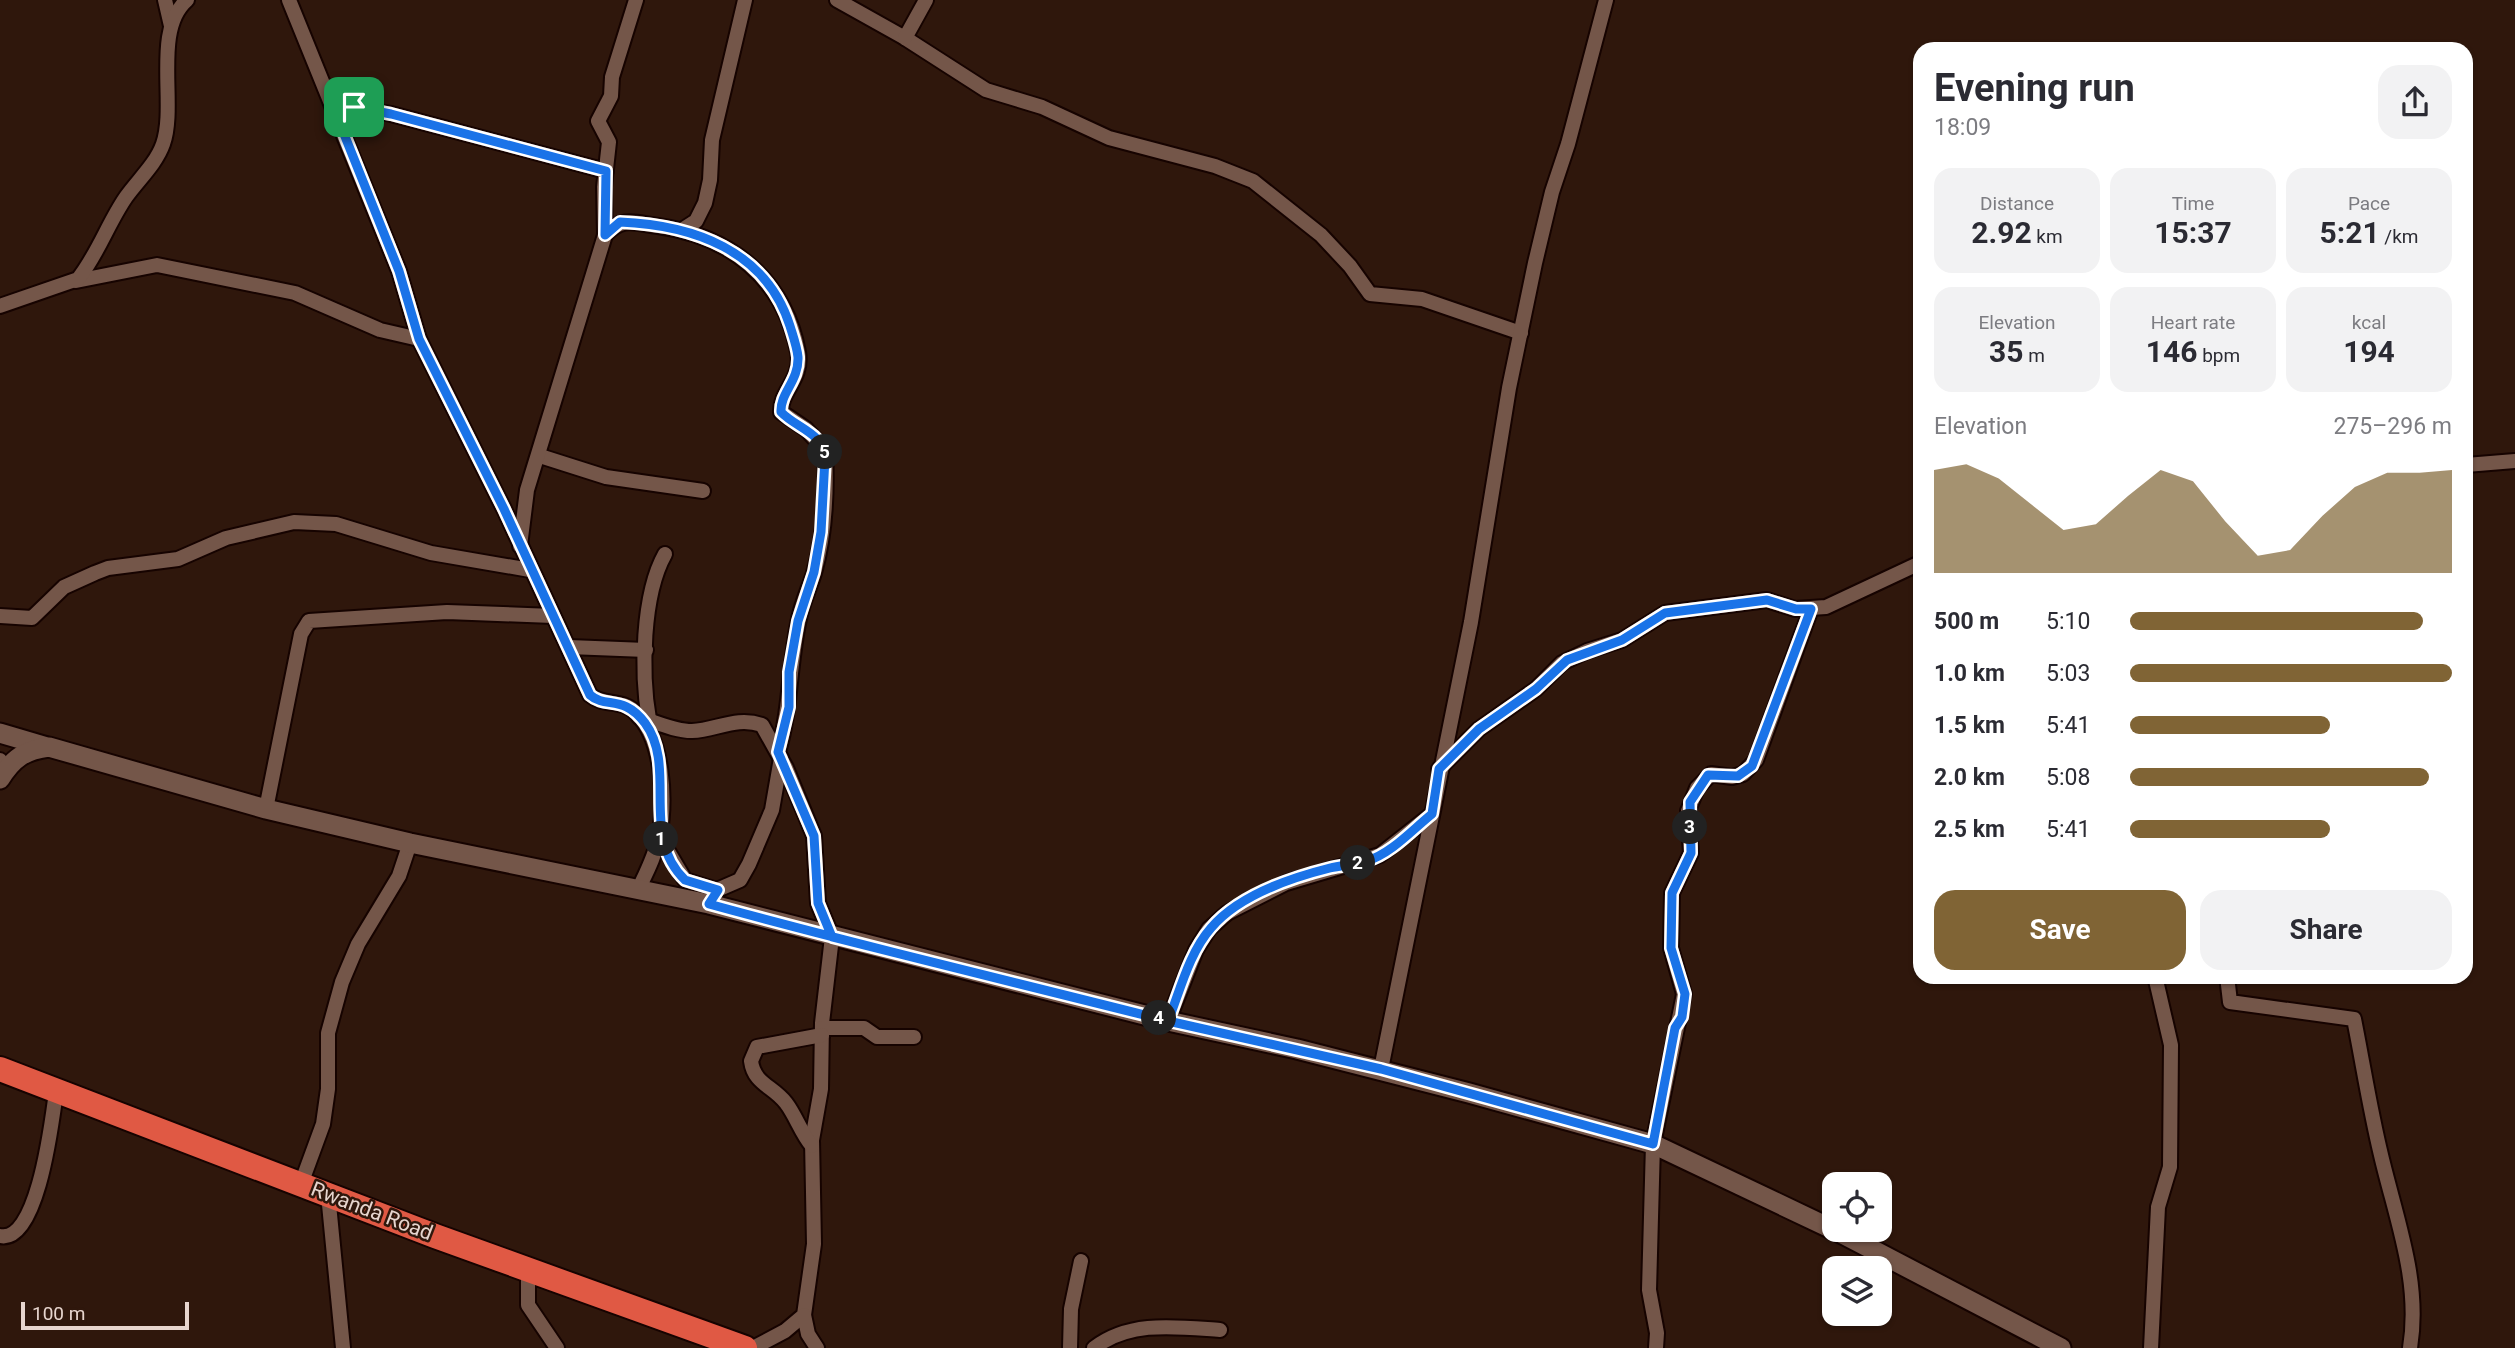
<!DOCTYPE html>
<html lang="en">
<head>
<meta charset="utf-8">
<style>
	:root { --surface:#fff; --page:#f2f2f3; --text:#2b2b33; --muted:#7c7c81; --accent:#806435 }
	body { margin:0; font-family:Roboto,sans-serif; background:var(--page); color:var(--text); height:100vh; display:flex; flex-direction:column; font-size:26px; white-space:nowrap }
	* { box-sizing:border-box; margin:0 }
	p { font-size:23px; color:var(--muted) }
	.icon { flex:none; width:38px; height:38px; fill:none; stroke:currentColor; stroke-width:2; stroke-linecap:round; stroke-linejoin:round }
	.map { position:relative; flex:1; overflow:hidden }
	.panel { position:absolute; left:1913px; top:42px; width:560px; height:942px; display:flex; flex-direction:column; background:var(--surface); border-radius:21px; box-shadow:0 2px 5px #0004 }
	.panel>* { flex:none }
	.tools { position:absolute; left:1822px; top:1172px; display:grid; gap:14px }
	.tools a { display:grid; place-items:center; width:70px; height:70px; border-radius:14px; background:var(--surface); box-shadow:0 2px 5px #0004; font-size:35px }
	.scale { position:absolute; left:21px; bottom:18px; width:168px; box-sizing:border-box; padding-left:7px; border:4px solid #e7d5ce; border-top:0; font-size:19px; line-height:24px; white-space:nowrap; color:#e7d5ce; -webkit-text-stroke:5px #2f170c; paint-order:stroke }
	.pin { position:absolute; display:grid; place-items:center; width:60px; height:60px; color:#fff; margin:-30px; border-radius:14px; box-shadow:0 4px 10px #0006 }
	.km { position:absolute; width:35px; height:35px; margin:-18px; border-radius:50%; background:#222; color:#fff; font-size:19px; line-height:35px; text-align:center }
	.round { display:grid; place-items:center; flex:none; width:74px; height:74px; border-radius:21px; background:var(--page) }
	.summary { display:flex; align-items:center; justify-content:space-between; height:119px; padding:0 21px }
	h1 { font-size:38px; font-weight:700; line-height:52px }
	.stats { display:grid; grid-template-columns:repeat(3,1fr); gap:10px; height:119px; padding:7px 21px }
	.stats div { display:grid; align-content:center; border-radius:18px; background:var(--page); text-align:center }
	.stats b { font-size:30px; font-weight:700 }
	.stats small { font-size:19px; font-weight:400 }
	.stats p { font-size:19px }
	.chart { height:196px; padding:14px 21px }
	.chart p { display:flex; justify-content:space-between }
	.chart svg { width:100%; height:126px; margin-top:7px; fill:var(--accent); opacity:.7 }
	.action { display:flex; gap:14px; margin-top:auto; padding:14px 21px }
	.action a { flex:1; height:80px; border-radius:21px; background:var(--accent); color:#fff; font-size:28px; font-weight:700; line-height:80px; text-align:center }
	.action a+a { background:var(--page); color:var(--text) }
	ul { padding:0 21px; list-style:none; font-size:23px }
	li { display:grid; grid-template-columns:112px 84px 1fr; align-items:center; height:52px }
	li i { height:18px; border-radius:9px; background:var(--accent) }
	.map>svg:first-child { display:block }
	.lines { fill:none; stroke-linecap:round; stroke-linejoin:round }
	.street-casing { stroke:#160300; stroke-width:18 }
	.secondary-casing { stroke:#160300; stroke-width:23 }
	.highway-casing { stroke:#160300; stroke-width:28 }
	.street { stroke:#745649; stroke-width:14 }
	.secondary { stroke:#745649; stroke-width:19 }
	.highway { stroke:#e05944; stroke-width:24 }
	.route-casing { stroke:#fff; stroke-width:14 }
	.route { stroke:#1a73e8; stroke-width:9 }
	.labels { text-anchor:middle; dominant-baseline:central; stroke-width:5; stroke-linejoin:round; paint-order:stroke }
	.street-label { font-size:21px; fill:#e7d5ce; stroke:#2f170c }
</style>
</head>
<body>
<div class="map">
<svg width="2515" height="1348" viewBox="0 0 2515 1348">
	<rect width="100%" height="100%" fill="#2f170c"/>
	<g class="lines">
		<defs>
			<g id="street">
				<polyline points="165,0 171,26"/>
				<path d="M 289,0 L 399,271 L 419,339 L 504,509 L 590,695 C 603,706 622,699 635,712 C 664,738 666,801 659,837 C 655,856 647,871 639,888"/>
				<polyline points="837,0 905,38 986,90 1042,107 1109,138 1215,166 1253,181 1321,235 1350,266 1370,294 1422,299 1521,333"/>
				<polyline points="905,38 926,0"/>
				<polyline points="336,114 354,107 391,114 606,171"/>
				<polyline points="682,230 696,221 705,203 710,180 712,140 745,0"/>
				<polyline points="605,235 604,187 609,142 598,121 611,96 612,77 636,0"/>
				<polyline points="76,281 157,265 295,293 380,330 419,339"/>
				<path d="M 0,306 L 78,279 C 98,254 108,223 126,197 C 138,180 156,164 163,144 C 177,105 152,30 187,0"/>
				<polyline points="540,456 606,477 703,491"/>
				<polyline points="2466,465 2515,461"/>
				<path d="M 520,546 L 527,490 L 605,235 C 623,216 634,223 658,226 C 730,236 784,278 798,352 C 803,379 780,391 781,412 L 806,429 L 825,450 C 827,489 825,535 814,573 C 809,589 802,603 799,619 C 789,664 791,709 778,752"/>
				<polyline points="0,616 32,618 64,587 95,573 108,568 178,559 226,538 294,522 336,524 431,553 530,570"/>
				<polyline points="569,647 646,650"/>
				<path d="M 639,717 C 656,722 674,731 692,731 C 717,730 736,716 762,725 L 786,768 L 814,836 L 818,903 L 832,937 L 822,1023 L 821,1089 L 812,1140 L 814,1244 L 804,1315 L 785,1331 L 753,1348"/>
				<path d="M 649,719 C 641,674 642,595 665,554"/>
				<polyline points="0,760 0,761"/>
				<polyline points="1439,769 1479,729 1536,689 1562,663 1587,651 1622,640 1665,613 1767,600 1795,609 1826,607 1920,563"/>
				<polyline points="266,809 301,634 309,621 447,612 553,616"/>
				<polyline points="659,836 685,880 717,890"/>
				<polyline points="709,904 717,890 740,880 749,864 772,810 781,758"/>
				<path d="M 2227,976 L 2230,1002 L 2354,1019 C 2363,1064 2370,1110 2381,1155 C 2396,1219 2421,1282 2410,1348"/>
				<polyline points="1168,1021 1196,950 1209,929 1227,913 1286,883 1380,855 1432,814"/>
				<polyline points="822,1028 864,1028 877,1037 914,1037"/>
				<polyline points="1381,1069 1471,622 1509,388 1535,263 1552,192 1568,144 1606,0"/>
				<path d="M 812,1146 C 801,1133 796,1116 786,1103 C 773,1086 754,1084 751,1061 L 757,1047 L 822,1035"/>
				<polyline points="301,1184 323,1124 328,1089 328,1033 342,982 358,944 399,876 410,843"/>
				<polyline points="328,1194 343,1348"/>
				<path d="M 0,1236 C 38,1244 52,1120 56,1092"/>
				<polyline points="528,1269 528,1305 557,1348"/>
				<polyline points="804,1315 808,1334 817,1348"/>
				<polyline points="1070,1348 1071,1309 1081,1261"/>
				<path d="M 1094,1348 C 1130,1320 1177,1327 1220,1330"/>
				<polyline points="1656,1348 1657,1333 1649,1290 1653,1144 1684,994 1671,948 1672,893 1691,853 1688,811 1697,788 1711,774 1732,777 1743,774 1756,760 1811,609"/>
				<polyline points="2151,1348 2158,1207 2170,1167 2171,1045 2155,976"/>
			</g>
			<g id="secondary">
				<polyline points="0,733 44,746"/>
				<path d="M 0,779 C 13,758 25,750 49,747 L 266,809 L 410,843 L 709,904 L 1168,1021 L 1297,1049 L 1469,1093 L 1653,1144 L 1834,1230"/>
				<polyline points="1835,1230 2061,1348"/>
			</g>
			<polyline id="highway" points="0,1069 435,1236 745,1348"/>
		</defs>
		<!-- street casing -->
		<use href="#street" class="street-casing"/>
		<!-- secondary casing -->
		<use href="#secondary" class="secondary-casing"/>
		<!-- highway casing -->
		<use href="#highway" class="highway-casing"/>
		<!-- street -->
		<use href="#street" class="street"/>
		<!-- secondary -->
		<use href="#secondary" class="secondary"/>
		<!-- highway -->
		<use href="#highway" class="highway"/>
	</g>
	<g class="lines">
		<defs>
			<path id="route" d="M 354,107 L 336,114 L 399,271 L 419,339 L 504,509 L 590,695 C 606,709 623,694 645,723 C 678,768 639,836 685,880 L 718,890 L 709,904 C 861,946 1015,982 1168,1021 C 1180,991 1189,953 1211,928 C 1238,896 1290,878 1330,868 C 1342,865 1355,865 1367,861 C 1392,853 1412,830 1432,814 L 1439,769 L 1479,729 L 1536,689 L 1567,660 L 1622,640 L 1665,613 L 1767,600 L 1796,609 L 1811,609 L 1752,766 L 1738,776 L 1708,775 L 1690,802 L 1691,853 L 1672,893 L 1671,948 L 1685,994 L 1682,1017 L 1675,1028 L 1653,1144 L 1381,1069 L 1168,1021 L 832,937 L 818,903 L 814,836 L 778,752 L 789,707 L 789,672 L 798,621 L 814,572 L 821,532 L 825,458 C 824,433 796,428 781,412 C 780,393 799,381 798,357 C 797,347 793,336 790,326 C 766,250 693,225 620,222 L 605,235 L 606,171 L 391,114 L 354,107"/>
		</defs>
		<!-- route casing -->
		<use href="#route" class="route-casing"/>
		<!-- route -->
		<use href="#route" class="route"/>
	</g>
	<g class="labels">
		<!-- street labels -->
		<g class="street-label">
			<text transform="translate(372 1211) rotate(21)">Rwanda Road</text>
		</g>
	</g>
</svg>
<div class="tools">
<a><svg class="icon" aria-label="locate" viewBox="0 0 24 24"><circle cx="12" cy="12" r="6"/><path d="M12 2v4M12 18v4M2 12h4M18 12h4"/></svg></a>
<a><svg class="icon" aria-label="layers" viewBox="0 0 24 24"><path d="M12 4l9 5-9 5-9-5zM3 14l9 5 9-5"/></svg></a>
</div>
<div class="scale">100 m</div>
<div class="pin" style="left:354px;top:107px;background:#1e9e55"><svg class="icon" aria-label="arrive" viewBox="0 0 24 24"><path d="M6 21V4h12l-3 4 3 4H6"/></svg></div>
<b class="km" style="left:661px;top:839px">1</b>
<b class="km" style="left:1358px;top:863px">2</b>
<b class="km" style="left:1690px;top:827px">3</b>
<b class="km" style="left:1159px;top:1018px">4</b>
<b class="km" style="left:825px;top:452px">5</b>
<section class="panel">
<div class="summary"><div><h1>Evening run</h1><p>18:09</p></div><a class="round"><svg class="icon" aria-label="share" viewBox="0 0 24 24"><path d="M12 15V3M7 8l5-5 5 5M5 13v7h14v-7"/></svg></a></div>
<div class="stats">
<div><p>Distance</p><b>2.92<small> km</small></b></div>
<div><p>Time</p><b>15:37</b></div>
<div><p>Pace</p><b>5:21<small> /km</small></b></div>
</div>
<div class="stats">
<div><p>Elevation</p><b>35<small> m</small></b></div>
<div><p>Heart rate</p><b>146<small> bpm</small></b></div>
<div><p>kcal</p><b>194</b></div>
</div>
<div class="chart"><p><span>Elevation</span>275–296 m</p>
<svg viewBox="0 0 160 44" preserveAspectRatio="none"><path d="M0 44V8L10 6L20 11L30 20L40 29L50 27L60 17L70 8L80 12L90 26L100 38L110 36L120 24L130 14L140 9L150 9L160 8V44z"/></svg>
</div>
<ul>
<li><b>500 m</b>5:10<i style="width:91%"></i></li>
<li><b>1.0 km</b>5:03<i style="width:100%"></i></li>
<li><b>1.5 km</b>5:41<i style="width:62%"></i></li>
<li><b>2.0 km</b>5:08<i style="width:93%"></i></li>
<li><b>2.5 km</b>5:41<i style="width:62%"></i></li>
</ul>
<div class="action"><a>Save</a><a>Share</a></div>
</section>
</div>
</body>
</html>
